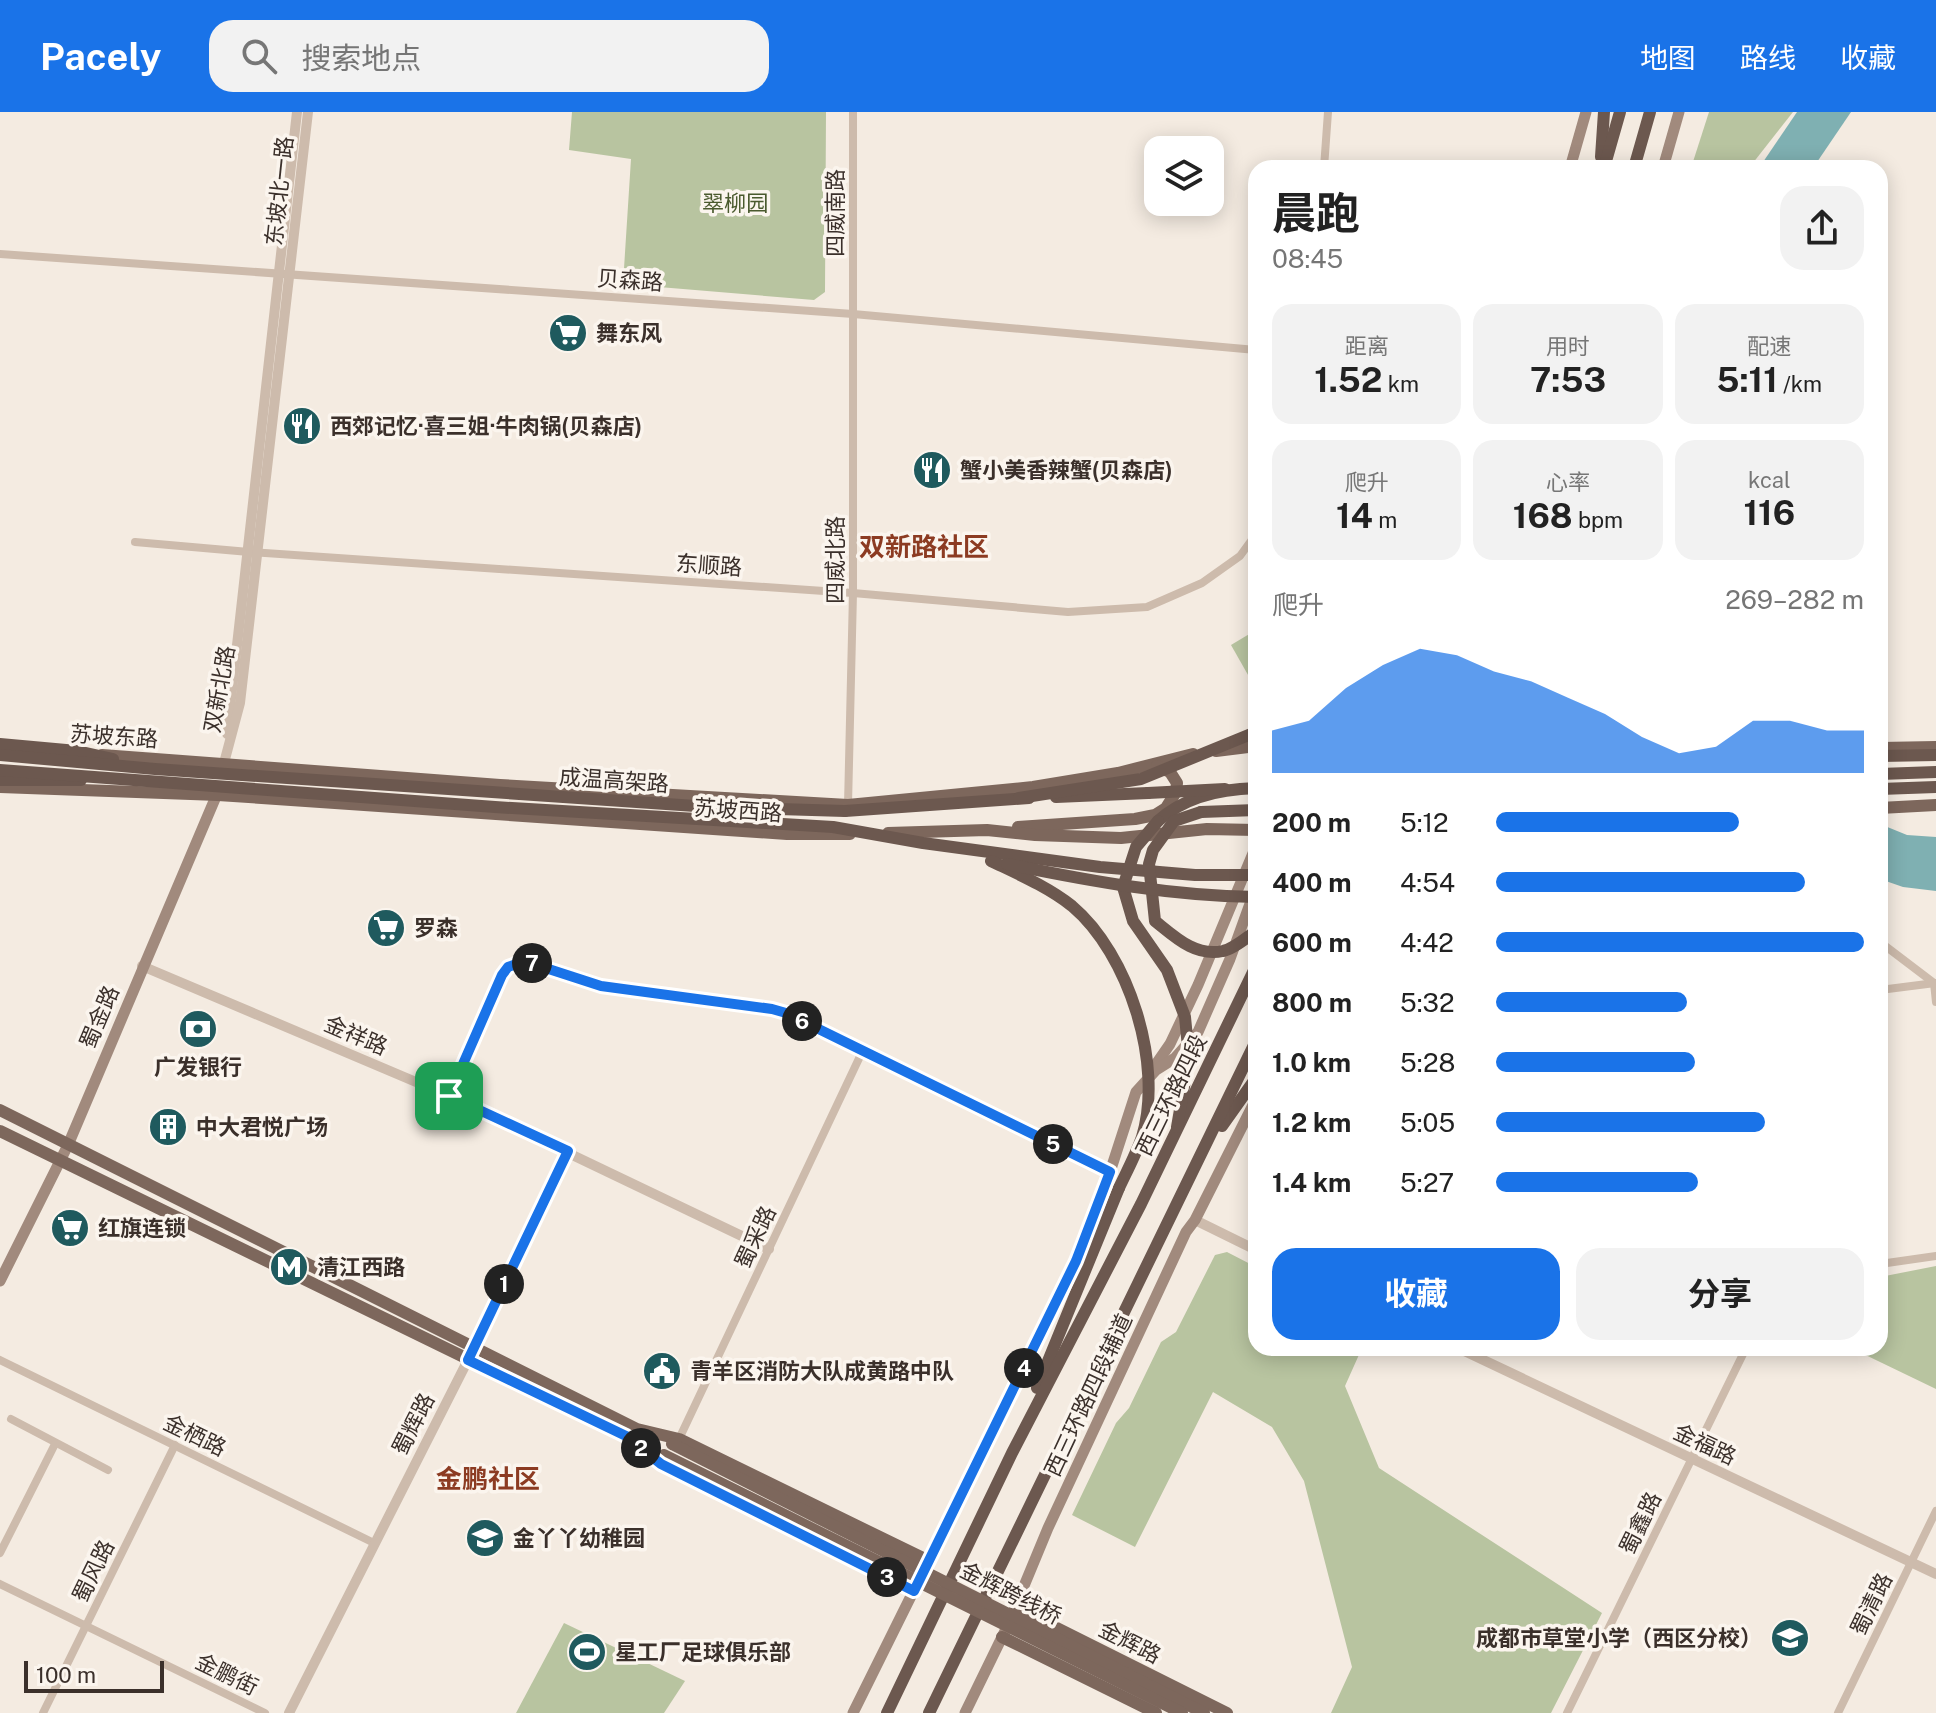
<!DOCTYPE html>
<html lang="zh">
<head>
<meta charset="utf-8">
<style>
	:root { --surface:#fff; --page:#f2f2f2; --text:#222; --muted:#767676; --accent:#1a73e8 }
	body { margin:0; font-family:"Public Sans","Noto Sans SC",sans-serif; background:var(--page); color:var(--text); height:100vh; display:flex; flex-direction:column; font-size:30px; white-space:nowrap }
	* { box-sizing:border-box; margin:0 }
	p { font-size:26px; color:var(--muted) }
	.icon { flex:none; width:44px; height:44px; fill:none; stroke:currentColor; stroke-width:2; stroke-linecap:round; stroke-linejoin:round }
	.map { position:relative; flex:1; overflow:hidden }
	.sheet { position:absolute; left:1248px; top:48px; width:640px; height:1196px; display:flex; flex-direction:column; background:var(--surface); border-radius:24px; box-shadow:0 4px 20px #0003 }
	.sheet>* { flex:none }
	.tools { position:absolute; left:1144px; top:24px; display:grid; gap:16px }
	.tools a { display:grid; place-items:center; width:80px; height:80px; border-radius:16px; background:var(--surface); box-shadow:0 4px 20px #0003; font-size:40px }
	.scale { position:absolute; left:24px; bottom:20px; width:140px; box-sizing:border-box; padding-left:8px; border:4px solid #3b302b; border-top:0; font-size:22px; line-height:28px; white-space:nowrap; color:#3b302b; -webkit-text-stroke:6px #fbf5ee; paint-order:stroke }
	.pin { position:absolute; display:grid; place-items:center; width:68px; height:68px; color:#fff; margin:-34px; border-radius:16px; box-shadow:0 4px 12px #0006 }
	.km { position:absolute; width:40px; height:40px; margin:-20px; border-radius:50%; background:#222; color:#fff; font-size:22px; line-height:40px; text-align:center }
	.round { display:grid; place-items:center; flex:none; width:84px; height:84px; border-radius:24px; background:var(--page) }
	.headline { display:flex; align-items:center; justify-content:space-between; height:136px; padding:0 24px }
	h1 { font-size:44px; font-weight:700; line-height:60px }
	.figures { display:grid; grid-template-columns:repeat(3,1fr); gap:12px; height:136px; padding:8px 24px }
	.figures div { display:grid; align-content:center; border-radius:20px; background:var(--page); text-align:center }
	.figures b { font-size:34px; font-weight:700 }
	.figures small { font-size:22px; font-weight:400 }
	.figures p { font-size:22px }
	.chart { height:224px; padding:16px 24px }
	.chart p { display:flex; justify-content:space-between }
	.chart svg { width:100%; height:144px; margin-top:8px; fill:var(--accent); opacity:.7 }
	.action { display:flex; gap:16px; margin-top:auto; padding:16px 24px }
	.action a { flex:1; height:92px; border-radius:24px; background:var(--accent); color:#fff; font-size:32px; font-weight:700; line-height:92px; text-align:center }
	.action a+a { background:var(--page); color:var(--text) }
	ul { padding:0 24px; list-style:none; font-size:26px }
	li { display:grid; grid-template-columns:128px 96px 1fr; align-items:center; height:60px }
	li i { height:20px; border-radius:10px; background:var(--accent) }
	header { display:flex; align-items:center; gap:48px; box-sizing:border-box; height:112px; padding:0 40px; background:var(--accent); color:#fff }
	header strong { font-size:38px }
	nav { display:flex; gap:44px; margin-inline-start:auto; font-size:28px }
	.search { width:560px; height:72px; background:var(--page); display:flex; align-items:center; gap:20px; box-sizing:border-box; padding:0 28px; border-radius:24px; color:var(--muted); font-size:30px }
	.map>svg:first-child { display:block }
	.green { fill:#b8c4a0 }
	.water { fill:#7fb0b2 }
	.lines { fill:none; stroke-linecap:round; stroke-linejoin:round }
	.minor { stroke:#cdbbac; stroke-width:8 }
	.tertiary { stroke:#cdbbac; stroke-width:10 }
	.secondary { stroke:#a18a7d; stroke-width:11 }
	.primary { stroke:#7d675c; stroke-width:12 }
	.trunk { stroke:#6c584f; stroke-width:12 }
	.primary-bridge { stroke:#7d675c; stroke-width:12 }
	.trunk-bridge { stroke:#6c584f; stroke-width:12 }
	.route-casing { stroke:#fff; stroke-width:16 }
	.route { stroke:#1a73e8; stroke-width:10 }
	.labels { text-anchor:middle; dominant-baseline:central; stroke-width:7; stroke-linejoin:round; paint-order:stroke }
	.street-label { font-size:22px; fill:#3b302b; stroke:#fbf5ee }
	.park-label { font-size:22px; fill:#4a5a2e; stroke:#fbf5ee }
	.poi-label { font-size:22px; font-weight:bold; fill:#3b302b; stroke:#fbf5ee; text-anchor:start }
	.quarter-label { font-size:26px; font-weight:bold; fill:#8c3b22; stroke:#fbf5ee }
</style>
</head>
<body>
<header>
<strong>Pacely</strong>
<div class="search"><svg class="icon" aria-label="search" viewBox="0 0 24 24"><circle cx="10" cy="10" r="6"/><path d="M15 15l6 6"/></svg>搜索地点</div>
<nav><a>地图</a><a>路线</a><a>收藏</a></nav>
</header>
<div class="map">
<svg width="1936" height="1601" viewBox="0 0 1936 1601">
	<rect width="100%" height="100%" fill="#f4ebe1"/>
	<!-- green -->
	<g class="green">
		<polygon points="572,0 826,0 825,180 814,188 623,172 631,47 569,38"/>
		<polygon points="1709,0 1793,0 1749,56 1691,56"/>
		<polygon points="1256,518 1256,577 1231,533"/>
		<polygon points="1227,1140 1256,1155 1256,1236 1362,1236 1345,1274 1379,1356 1602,1501 1551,1601 1331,1601 1352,1555 1304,1369 1272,1315 1213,1280 1135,1435 1072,1403 1116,1311 1129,1296 1161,1230 1176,1220 1215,1143"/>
		<polygon points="1936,1154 1936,1277 1851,1236 1880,1236 1880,1165"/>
		<polygon points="564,1511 685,1569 664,1601 516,1601"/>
	</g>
	<!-- water -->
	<g class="water">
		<polygon points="1797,0 1851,0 1813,56 1759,56"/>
		<polygon points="1880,712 1907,723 1936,725 1936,779 1903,775 1880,767"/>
	</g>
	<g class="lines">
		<!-- minor -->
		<g class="minor">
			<polyline points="1324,56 1328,0"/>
			<polyline points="0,142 853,202 1256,238"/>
			<polyline points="135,430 249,440 853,481 1068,500 1147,495 1202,471 1240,444 1256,422"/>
			<polyline points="848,693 853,481 853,0"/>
			<polyline points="1880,830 1934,871 1936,890"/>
			<polyline points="1880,878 1935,871"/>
			<polyline points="449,984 502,863 508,855 524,849 601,874 772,897 786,901 1110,1060"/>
			<polyline points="1880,1152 1936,1144"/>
			<polyline points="475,1234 568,1039"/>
			<polyline points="0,1248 374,1431"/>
			<polyline points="11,1307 108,1358"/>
			<polyline points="679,1327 863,938"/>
			<polyline points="0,1441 55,1332"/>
			<polyline points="0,1472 265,1601"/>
			<polyline points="43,1601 175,1333"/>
			<polyline points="1567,1601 1746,1236"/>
			<polyline points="1838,1601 1936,1399"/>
		</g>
		<!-- tertiary -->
		<g class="tertiary">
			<polyline points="227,622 297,0"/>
			<polyline points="224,651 240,591 308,0"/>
			<polyline points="142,854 449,984 769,1137"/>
			<polyline points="1195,1108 1256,1138"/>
			<polyline points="1458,1236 1936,1462"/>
			<polyline points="289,1601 471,1242"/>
		</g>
		<!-- secondary -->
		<g class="secondary">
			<polyline points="1570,56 1586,0"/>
			<polyline points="1663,56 1679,0"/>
			<polyline points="1152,958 1170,932 1198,873 1256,734"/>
			<polyline points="0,1169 68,1033 220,675"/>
			<polyline points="926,1455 1076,1149 1110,1060 1136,980 1156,958 1175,946 1198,920 1230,847 1256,775"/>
			<polyline points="1012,1503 1048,1416 1186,1120 1195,1108 1256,987"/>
			<polyline points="853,1601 916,1474"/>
			<polyline points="965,1601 1005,1519"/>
		</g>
		<!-- primary -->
		<g class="primary">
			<polyline points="1880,636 1936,635"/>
			<polyline points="1216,639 1256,634"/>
			<polyline points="102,643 500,673 848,693 1033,675 1118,661 1193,642"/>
			<polyline points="0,675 218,683 787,722 850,722"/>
			<polyline points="1880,696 1936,693"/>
			<polyline points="1018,715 1135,707 1155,703 1166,696 1176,680 1177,671 1170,660 1157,654"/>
			<polyline points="888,721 987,718 1035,723 1121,726 1207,717 1256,718"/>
			<polyline points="0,998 637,1317 679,1327 929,1449"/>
			<polyline points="0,1019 626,1324 661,1352 914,1479"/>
			<polyline points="1015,1495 1227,1601"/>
			<polyline points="1002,1525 1156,1601"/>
		</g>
		<!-- trunk -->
		<g class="trunk">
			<polyline points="1601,45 1604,0"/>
			<polyline points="1604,56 1620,0"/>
			<polyline points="1634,56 1650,0"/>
			<polyline points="1880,644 1936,643"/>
			<polyline points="1880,662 1936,660"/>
			<polyline points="0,668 81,668"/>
			<polyline points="1880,677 1936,675"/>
			<polyline points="1056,685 1148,681"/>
			<polyline points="845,699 1029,686"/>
			<polyline points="1201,700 1256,698"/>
			<path d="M 1158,709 C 1184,685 1221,677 1256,676"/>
			<polyline points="1222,1014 1256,966"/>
			<polyline points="1037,1276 1119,1076"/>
			<polyline points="887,1601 1012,1341 1141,1092 1256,854"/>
			<polyline points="929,1601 1256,929"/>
		</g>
		<!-- primary-bridge -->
		<g class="primary-bridge">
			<polyline points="672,1332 1204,1601"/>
			<polyline points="664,1343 1182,1601"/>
		</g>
		<!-- trunk-bridge -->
		<g class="trunk-bridge">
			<polyline points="0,632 77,639 113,647"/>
			<polyline points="0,643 155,657 710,695 845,699"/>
			<polyline points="0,658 495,695 833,715 923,731 1100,755 1195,763 1256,763"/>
			<polyline points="1148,681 1225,677"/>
			<polyline points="1019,686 1141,667 1256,620"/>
			<path d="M 1201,700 L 1174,709 L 1153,738 L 1149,752 L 1155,809 C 1175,825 1195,845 1223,839 C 1234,837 1247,825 1256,819"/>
			<polyline points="1158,709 1136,735 1123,775 1133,809 1167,858 1185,905 1189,946 1177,1015"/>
			<path d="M 991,749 C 1018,762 1048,775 1072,794 C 1129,842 1164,953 1142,1025 C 1136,1042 1127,1059 1119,1076"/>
			<path d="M 1007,752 C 1090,769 1172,784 1256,785"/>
		</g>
	</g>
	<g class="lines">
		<defs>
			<polygon id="route" points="524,849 601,874 772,897 786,901 1110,1060 1076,1149 914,1479 661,1352 626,1324 468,1248 568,1039 449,984 502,863 508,855"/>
		</defs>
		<!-- route casing -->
		<use href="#route" class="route-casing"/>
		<!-- route -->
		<use href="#route" class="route"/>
	</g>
	<!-- icons -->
	<defs>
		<symbol id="supermarket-disc" viewBox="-11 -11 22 22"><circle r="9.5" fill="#1f5a5e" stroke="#fbf5ee"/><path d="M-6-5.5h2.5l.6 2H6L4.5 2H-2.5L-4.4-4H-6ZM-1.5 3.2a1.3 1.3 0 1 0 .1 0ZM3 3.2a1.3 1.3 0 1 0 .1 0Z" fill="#fff"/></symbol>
		<symbol id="restaurant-disc" viewBox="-11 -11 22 22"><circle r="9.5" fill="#1f5a5e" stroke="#fbf5ee"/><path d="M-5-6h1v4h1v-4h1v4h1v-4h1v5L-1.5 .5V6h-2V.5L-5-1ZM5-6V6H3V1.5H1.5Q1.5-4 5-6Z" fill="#fff"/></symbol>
		<symbol id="bank-disc" viewBox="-11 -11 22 22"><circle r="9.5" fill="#1f5a5e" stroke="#fbf5ee"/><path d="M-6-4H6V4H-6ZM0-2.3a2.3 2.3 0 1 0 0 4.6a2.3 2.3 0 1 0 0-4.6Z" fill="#fff"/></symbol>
		<symbol id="building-disc" viewBox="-11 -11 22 22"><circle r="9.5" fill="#1f5a5e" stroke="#fbf5ee"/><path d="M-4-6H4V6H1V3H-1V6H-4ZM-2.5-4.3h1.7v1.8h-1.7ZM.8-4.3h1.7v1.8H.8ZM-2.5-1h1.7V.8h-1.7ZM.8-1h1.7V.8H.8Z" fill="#fff"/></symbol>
		<symbol id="metro-disc" viewBox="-11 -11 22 22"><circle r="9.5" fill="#1f5a5e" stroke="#fbf5ee"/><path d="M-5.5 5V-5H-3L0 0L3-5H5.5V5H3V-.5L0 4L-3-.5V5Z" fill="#fff"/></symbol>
		<symbol id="civic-disc" viewBox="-11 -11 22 22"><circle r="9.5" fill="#1f5a5e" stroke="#fbf5ee"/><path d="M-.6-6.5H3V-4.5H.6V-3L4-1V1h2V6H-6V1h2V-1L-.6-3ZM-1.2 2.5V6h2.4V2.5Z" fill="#fff"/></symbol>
		<symbol id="school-disc" viewBox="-11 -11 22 22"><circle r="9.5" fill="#1f5a5e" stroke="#fbf5ee"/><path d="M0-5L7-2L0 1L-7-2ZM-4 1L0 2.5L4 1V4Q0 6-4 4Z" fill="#fff"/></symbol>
		<symbol id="stadium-disc" viewBox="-11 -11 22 22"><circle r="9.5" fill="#1f5a5e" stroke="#fbf5ee"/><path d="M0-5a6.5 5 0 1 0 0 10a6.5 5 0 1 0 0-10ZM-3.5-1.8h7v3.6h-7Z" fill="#fff"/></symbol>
	</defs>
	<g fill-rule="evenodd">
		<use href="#supermarket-disc" x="546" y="199" width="44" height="44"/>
		<use href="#restaurant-disc" x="280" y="292" width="44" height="44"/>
		<use href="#restaurant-disc" x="910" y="336" width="44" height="44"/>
		<use href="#supermarket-disc" x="364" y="794" width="44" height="44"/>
		<use href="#bank-disc" x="176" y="895" width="44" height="44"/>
		<use href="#building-disc" x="146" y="993" width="44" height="44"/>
		<use href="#supermarket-disc" x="48" y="1094" width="44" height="44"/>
		<use href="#metro-disc" x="267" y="1133" width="44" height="44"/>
		<use href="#civic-disc" x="640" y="1237" width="44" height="44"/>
		<use href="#school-disc" x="463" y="1404" width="44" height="44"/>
		<use href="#school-disc" x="1768" y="1504" width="44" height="44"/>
		<use href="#stadium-disc" x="565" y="1518" width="44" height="44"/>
	</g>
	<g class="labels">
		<!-- street labels -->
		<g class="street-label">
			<text transform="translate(279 79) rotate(-84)">东坡北一路</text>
			<text transform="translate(835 101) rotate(-90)">四威南路</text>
			<text transform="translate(630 168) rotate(4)">贝森路</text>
			<text transform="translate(835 448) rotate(-90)">四威北路</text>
			<text transform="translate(709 453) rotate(4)">东顺路</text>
			<text transform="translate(219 577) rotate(-80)">双新北路</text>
			<text transform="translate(114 624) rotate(4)">苏坡东路</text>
			<text transform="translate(614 668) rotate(4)">成温高架路</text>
			<text transform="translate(738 698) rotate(4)">苏坡西路</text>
			<text transform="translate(99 905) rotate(-67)">蜀金路</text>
			<text transform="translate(356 923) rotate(23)">金祥路</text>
			<text transform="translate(1171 983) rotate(-64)">西三环路四段</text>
			<text transform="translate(755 1125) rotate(-65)">蜀采路</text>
			<text transform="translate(1088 1283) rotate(-65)">西三环路四段辅道</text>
			<text transform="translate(413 1312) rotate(-63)">蜀辉路</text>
			<text transform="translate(195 1323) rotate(26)">金栖路</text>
			<text transform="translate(1705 1332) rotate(25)">金福路</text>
			<text transform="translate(1640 1411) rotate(-64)">蜀鑫路</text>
			<text transform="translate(93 1459) rotate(-64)">蜀风路</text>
			<text transform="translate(1011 1481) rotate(27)">金辉跨线桥</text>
			<text transform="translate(1871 1492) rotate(-64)">蜀清路</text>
			<text transform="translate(1130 1530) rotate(27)">金辉路</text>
			<text transform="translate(227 1562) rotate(26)">金鹏街</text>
		</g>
		<!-- park labels -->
		<g class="park-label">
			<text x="735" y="91">翠柳园</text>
		</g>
		<!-- poi labels -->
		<g class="poi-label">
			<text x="596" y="221">舞东风</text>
			<text x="330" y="314">西郊记忆·喜三姐·牛肉锅(贝森店)</text>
			<text x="960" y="358">蟹小美香辣蟹(贝森店)</text>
			<text x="414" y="816">罗森</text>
			<text x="198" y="955" text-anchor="middle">广发银行</text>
			<text x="196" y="1015">中大君悦广场</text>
			<text x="98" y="1116">红旗连锁</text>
			<text x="317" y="1155">清江西路</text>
			<text x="690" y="1259">青羊区消防大队成黄路中队</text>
			<text x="513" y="1426">金丫丫幼稚园</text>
			<text x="1762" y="1526" text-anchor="end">成都市草堂小学（西区分校）</text>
			<text x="615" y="1540">星工厂足球俱乐部</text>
		</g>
		<!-- quarter labels -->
		<g class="quarter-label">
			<text x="924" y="434">双新路社区</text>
			<text x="488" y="1366">金鹏社区</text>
		</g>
	</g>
</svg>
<div class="tools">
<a><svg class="icon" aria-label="layers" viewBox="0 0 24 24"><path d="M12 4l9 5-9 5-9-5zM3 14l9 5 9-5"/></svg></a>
</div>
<div class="scale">100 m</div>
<div class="pin" style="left:449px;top:984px;background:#1e9e55"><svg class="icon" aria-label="arrive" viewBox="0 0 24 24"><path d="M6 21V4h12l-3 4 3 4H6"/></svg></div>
<b class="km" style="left:504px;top:1172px">1</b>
<b class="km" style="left:641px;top:1336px">2</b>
<b class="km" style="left:887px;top:1465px">3</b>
<b class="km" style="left:1024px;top:1256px">4</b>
<b class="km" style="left:1053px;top:1032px">5</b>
<b class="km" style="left:802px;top:909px">6</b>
<b class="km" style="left:532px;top:851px">7</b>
<section class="sheet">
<div class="headline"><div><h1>晨跑</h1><p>08:45</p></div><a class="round"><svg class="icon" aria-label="share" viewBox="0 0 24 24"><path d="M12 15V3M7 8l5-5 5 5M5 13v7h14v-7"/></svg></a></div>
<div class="figures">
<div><p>距离</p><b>1.52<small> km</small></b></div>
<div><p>用时</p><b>7:53</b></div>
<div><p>配速</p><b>5:11<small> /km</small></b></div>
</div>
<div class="figures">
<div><p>爬升</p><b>14<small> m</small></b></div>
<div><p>心率</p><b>168<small> bpm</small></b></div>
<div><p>kcal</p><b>116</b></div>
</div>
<div class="chart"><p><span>爬升</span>269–282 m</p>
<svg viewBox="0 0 160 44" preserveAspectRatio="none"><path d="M0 44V31L10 28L20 18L30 11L40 6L50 8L60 13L70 16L80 21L90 26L100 33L110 38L120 36L130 28L140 28L150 31L160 31V44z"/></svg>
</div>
<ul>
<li><b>200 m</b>5:12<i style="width:66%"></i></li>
<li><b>400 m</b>4:54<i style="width:84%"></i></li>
<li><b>600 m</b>4:42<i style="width:100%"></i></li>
<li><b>800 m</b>5:32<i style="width:52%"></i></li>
<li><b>1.0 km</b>5:28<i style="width:54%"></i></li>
<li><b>1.2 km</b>5:05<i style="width:73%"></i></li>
<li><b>1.4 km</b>5:27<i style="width:55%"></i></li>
</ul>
<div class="action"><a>收藏</a><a>分享</a></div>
</section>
</div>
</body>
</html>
